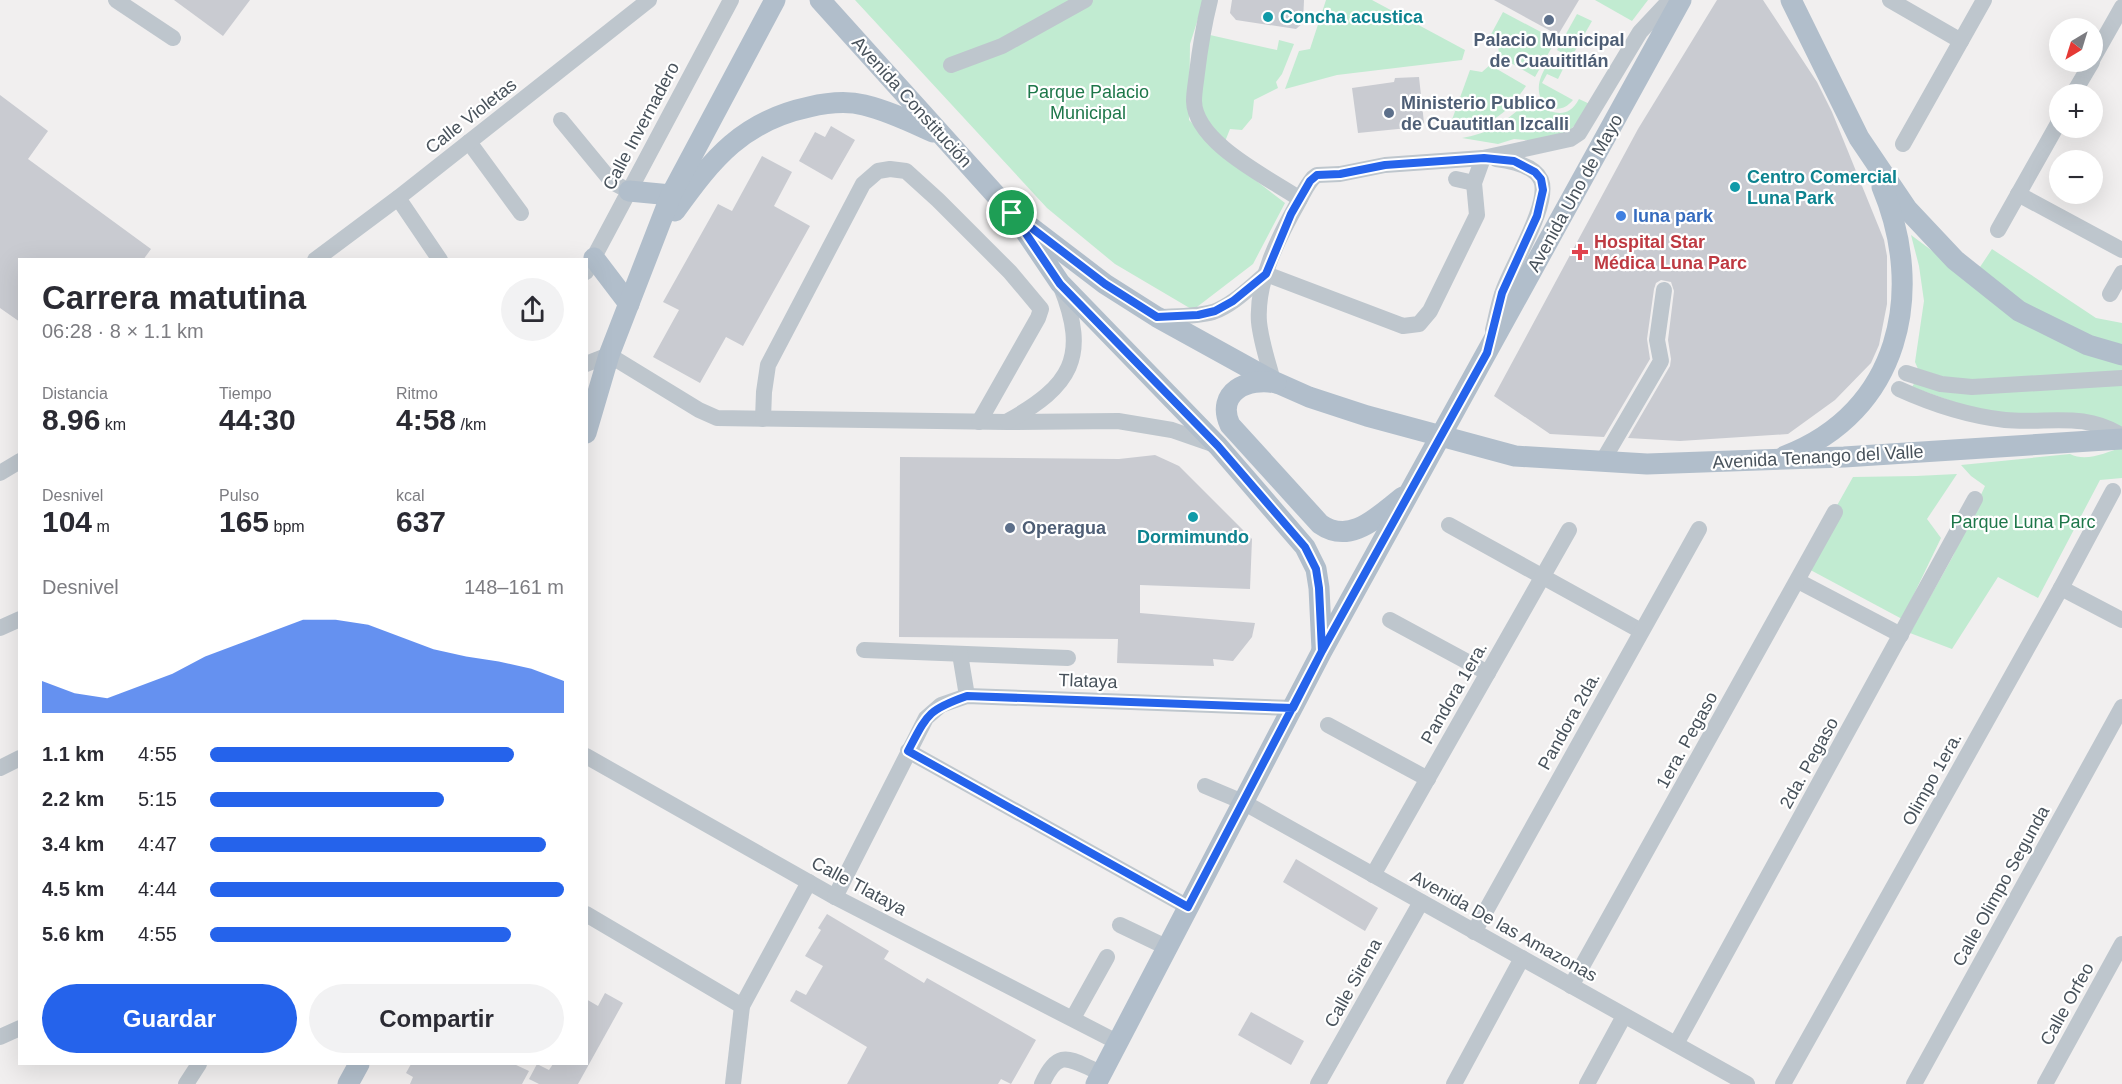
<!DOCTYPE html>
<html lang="es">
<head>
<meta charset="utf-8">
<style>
	:root { --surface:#fff; --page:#f2f2f3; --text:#2b2b33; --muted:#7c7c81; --accent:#2563eb }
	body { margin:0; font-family:Helvetica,sans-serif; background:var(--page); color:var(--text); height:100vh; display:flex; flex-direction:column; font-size:22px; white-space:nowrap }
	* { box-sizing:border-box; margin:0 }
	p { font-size:20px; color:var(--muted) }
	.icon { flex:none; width:33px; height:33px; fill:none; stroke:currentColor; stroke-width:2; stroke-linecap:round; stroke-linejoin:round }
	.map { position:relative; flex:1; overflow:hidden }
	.drawer { position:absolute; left:18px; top:258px; width:570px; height:807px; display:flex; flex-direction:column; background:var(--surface); border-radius:0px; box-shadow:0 6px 24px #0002 }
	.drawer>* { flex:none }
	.needle { width:39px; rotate:218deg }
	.tools { position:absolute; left:2049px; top:18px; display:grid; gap:12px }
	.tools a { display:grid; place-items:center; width:54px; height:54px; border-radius:50%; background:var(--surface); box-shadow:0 6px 24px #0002; font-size:30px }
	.pin { position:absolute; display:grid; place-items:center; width:51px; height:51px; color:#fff; margin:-26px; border:3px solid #fff; border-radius:50%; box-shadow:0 2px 6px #0007 }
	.round { display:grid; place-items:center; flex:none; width:63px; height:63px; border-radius:32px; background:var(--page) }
	.head { display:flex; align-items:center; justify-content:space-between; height:102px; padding:0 24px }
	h1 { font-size:33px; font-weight:700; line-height:45px }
	.stats { display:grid; grid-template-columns:repeat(3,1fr); gap:9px; height:102px; padding:6px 24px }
	.stats div { display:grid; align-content:center }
	.stats b { font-size:30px; font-weight:700 }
	.stats small { font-size:16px; font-weight:400 }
	.stats p { font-size:16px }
	.chart { height:168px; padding:12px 24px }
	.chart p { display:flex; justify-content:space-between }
	.chart svg { width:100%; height:108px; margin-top:6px; fill:var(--accent); opacity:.7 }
	.cta { display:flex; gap:12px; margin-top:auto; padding:12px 24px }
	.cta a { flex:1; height:69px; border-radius:36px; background:var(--accent); color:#fff; font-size:24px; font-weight:700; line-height:69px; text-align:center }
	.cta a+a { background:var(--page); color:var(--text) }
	ul { padding:0 24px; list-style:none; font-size:20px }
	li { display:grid; grid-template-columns:96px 72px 1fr; align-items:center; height:45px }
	li i { height:15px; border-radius:8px; background:var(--accent) }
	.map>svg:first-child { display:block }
	.green { fill:#c1ebd1 }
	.building { fill:#c9cbd1 }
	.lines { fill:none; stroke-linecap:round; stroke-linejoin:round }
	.minor { stroke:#bec6cd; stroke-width:16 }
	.major { stroke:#b1becb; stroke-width:21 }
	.route-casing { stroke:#fff; stroke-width:12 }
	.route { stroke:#2563eb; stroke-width:8 }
	.culture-dot { fill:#0f9aa8; stroke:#fff; stroke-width:2 }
	.service-dot { fill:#5c6f8a; stroke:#fff; stroke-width:2 }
	.shop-dot { fill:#3f7fe0; stroke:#fff; stroke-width:2 }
	.health-dot { fill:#e0444e; stroke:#fff; stroke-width:2 }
	.labels { text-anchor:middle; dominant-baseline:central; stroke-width:4.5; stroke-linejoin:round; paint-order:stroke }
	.culture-label { font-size:18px; font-weight:bold; fill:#0d838f; stroke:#fff; text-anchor:start }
	.service-label { font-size:18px; font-weight:bold; fill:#4e5e75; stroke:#fff; text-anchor:start }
	.park-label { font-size:18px; fill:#1e774a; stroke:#fff }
	.street-label { font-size:18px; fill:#48525b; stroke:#fff }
	.shop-label { font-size:18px; font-weight:bold; fill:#366cbe; stroke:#fff; text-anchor:start }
	.health-label { font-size:18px; font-weight:bold; fill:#be3a42; stroke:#fff; text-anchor:start }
</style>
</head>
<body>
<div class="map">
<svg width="2122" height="1084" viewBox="0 0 2122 1084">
	<rect width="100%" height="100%" fill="#f1efef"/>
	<!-- green -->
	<g class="green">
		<polygon points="855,0 1204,0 1190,44 1189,120 1228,159 1285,203 1253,264 1193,310 1115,264 1047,208"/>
		<polygon points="1326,0 1372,0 1465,50 1462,60 1337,75 1285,89 1299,51 1310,49"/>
		<polygon points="1595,0 1648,0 1632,21"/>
		<polygon points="1503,12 1556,40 1535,77 1499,56 1498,43 1489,38"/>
		<polygon points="1577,14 1592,21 1571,58 1557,50"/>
		<polygon points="1210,35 1277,50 1279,40 1294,44 1282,74 1276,82 1278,88 1254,100 1252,118 1242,130 1230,129 1224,144 1198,105"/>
		<path d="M 1553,55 L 1566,63 L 1558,79 L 1547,74 L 1542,83 L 1573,100 C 1565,110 1553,112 1543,104 C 1533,84 1543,72 1553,55 Z"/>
		<path d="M 1490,65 L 1526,86 C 1504,118 1488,128 1449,128 L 1470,70 L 1482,72 Z"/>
		<path d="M 1579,99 L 1594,106 L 1564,136 L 1540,141 L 1514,139 L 1498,144 L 1462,138 C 1489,133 1502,125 1522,106 C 1544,104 1564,127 1579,99 Z"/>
		<polygon points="1911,235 1966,276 2122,361 2122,373 1954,380 1918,369 1915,362 1924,301 1919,266"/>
		<polygon points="1992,249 2096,318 2122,323 2122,351 2019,308 1976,273"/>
		<polygon points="1915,382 2122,382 2122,429 1985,413 1912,387"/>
		<path d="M 2122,447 L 2122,478 L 2100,480 L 2038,598 L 1998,577 L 1952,649 L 1910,633 L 1953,556 L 1985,486 L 1971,476 L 1961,465 L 2070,454 C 2086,462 2106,453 2122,447 Z"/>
		<polygon points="1957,474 1927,519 1941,538 1902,619 1803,566 1853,477 1916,476"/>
	</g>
	<!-- building -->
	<g class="building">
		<polygon points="174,0 250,0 223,36"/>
		<polygon points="1232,0 1304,0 1303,23 1296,29 1236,20 1230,13"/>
		<polygon points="1494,0 1579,0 1558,35"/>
		<polygon points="1717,0 1763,0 1817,82 1832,112 1884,240 1887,256 1887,304 1879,345 1871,363 1835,400 1788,434 1680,441 1628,438 1670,366 1671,359 1668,340 1674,291 1671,282 1661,280 1656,283 1654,289 1647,339 1650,359 1604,437 1550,434 1494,396 1638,129"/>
		<polygon points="1419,77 1424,123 1418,127 1358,133 1352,88 1394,82 1395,78"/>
		<polygon points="0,95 48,131 28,159 151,249 143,260 20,260 20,322 0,308"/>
		<polygon points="831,126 855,140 832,180 799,161 815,132 825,137"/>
		<polygon points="762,156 792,172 774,206 810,226 743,346 726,337 700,383 653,357 679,310 663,302 718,204 732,211"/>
		<polygon points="1155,455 1179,466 1252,539 1250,589 1140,585 1140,613 1255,623 1252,637 1233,661 1213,659 1214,666 1117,663 1118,639 899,637 900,457 1119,459"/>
		<polygon points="1296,859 1378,908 1365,931 1283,882"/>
		<polygon points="827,914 889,951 884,959 924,983 927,978 1036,1040 1011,1084 1001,1079 998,1084 847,1084 867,1047 790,1001 796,990 806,995 823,966 805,956 821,930 818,928"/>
		<polygon points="605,993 623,1003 578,1084 539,1084 529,1079 537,1064 549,1070 553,1064 586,1064 586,999 598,1006"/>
		<polygon points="1251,1012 1304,1041 1291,1065 1238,1035"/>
		<polygon points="411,1064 514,1064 529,1071 522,1084 410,1084 413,1077 406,1073"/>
	</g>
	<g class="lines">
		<!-- minor -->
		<g class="minor">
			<polyline points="116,0 173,38"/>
			<path d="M 1210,0 C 1204,24 1200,48 1197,73 C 1196,82 1194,92 1194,101 C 1195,143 1269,178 1300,199"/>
			<polyline points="1890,0 1961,41"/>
			<polyline points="2092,60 2122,7"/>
			<polyline points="951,65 1002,46 1085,0"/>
			<polyline points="2073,94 2092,62"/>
			<polyline points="561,120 612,182 629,191"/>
			<polyline points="469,142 521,213"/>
			<polyline points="1903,144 1984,0"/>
			<polyline points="1456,179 1474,183"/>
			<polyline points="2018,194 2122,250"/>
			<polyline points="398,198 440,260"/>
			<polyline points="1998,230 2060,120"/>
			<polyline points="315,260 398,198 649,0"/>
			<polyline points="586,272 731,0"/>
			<polyline points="1266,274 1403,326 1419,324 1430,311 1477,215 1474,183 1483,158"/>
			<polyline points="2110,294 2122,273"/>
			<path d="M 1157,317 C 1176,316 1195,317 1213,312 C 1233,305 1250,287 1266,274"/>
			<path d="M 1493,330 C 1496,318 1498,306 1502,294 C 1510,268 1551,204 1541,180 C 1534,165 1511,161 1496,159"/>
			<polyline points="586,364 609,355 699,410 717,418 1007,422 1118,421 1172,430 1218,446"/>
			<polyline points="1906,373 1941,384 1972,387 2122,378"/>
			<path d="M 1273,381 C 1268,362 1261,342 1259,322 C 1256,281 1279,236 1299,201 C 1303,193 1307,185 1313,178 L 1317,175 L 1340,174 L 1385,165 L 1483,158 L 1570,139 L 1579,133 L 1640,32 L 1670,0"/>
			<path d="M 1899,389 C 1932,404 1969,416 2005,420 C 2047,424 2084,411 2122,436"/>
			<polyline points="763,419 764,392 768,365 863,184 878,171 890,169 906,171 938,200 1010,272 1041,309 1038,318 979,422"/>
			<path d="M 1008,421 C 1071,386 1089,357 1061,287"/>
			<polyline points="1602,462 1661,361 1657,340 1664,290"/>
			<polyline points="0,473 20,461"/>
			<polyline points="1449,525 1641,631"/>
			<polyline points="1798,581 1901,635"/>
			<polyline points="2061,588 2122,620"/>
			<polyline points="1390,620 1488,673"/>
			<polyline points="0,628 20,619"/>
			<polyline points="864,650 1068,658"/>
			<polyline points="960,654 967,696"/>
			<polyline points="1328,725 1428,779"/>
			<polyline points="908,751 1188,907"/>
			<polyline points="586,756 835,897 1117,1042"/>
			<polyline points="0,768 20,758"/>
			<polyline points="1205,786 1243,802 1747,1084"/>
			<polyline points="1373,875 1569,530"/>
			<polyline points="835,897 926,718 941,705 967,696 1293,708"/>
			<polyline points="586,914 742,1006 809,882"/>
			<polyline points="1120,925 1166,947"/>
			<polyline points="1474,932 1699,529"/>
			<polyline points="1571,986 1835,512"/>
			<polyline points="1073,1018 1107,957"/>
			<polyline points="0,1037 20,1028"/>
			<polyline points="1676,1044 1975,499"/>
			<polyline points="186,1084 199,1064"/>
			<polyline points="733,1084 742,1006"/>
			<path d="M 1042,1084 C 1059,1046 1070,1060 1101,1073"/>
			<polyline points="1318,1084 1421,902"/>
			<polyline points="1454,1084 1522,958"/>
			<polyline points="1587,1084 1624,1016"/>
			<polyline points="1783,1084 2061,588 2113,491"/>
			<polyline points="1914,1084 2122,707"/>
			<polyline points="2045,1084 2122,944"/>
		</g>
		<!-- major -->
		<g class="major">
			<polyline points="820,0 1012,213 1105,284 1157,317 1273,381 1309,397 1367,416 1515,456 1647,464 1844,457 2122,439"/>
			<polyline points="1791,0 1859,138 1907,209 1955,260 2019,311 2088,345 2122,355"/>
			<polyline points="629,191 671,195"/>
			<path d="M 675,211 C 713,158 743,121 809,107 C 826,103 848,101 864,105 C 889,111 911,122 933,132"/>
			<polyline points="1023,228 1060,283 1218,446 1305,547 1316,569 1319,588 1322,650"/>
			<polyline points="594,258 629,304"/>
			<path d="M 1276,383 C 1248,377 1215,392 1230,425 L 1320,524 C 1351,546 1379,515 1403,497"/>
			<polyline points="586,433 609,355 671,195 775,0"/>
			<path d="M 1785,456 C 1900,412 1926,292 1882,187"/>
			<polyline points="348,1084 359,1064"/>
			<polyline points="1096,1084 1322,651 1681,0"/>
		</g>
	</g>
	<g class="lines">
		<defs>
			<path id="route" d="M 1012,213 L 1060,284 L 1218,446 L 1305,547 L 1316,569 L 1319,588 L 1322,651 L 1293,708 L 967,696 C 927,710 927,715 908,751 L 1188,907 L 1322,651 L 1487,353 L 1502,293 L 1537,216 L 1543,190 L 1541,179 L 1535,172 L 1514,161 L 1484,158 L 1385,165 L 1340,174 L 1317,175 L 1310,181 L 1291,214 L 1266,274 L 1233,301 L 1215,311 L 1198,315 L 1157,317 L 1105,284 L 1012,213"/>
		</defs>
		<!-- route casing -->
		<use href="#route" class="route-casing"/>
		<!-- route -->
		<use href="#route" class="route"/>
	</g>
	<!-- markers -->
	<g class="culture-dot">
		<circle cx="1268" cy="17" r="6"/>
		<circle cx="1735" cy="187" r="6"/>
		<circle cx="1193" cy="517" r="6"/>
	</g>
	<g class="service-dot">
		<circle cx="1549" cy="20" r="6"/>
		<circle cx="1389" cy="113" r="6"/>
		<circle cx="1010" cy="528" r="6"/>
	</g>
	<circle class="shop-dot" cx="1621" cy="216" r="6"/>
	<path class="health-dot" d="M1577 243h6v6h6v6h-6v6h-6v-6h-6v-6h6z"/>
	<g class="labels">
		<!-- culture labels -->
		<g class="culture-label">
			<text x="1280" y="17">Concha acustica</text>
			<text x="1747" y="177">Centro Comercial<tspan x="1747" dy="21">Luna Park</tspan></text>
			<text x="1193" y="537" text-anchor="middle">Dormimundo</text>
		</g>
		<!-- service labels -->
		<g class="service-label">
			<text x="1549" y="40" text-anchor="middle">Palacio Municipal<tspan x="1549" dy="21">de Cuauititlán</tspan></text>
			<text x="1401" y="103">Ministerio Publico<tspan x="1401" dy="21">de Cuautitlan Izcalli</tspan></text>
			<text x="1022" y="528">Operagua</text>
		</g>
		<!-- park labels -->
		<g class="park-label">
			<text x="1088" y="92">Parque Palacio<tspan x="1088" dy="21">Municipal</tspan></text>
			<text x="2023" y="522">Parque Luna Parc</text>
		</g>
		<!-- street labels -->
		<g class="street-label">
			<text transform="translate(912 102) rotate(48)">Avenida Constitución</text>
			<text transform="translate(471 116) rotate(-38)">Calle Violetas</text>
			<text transform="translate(641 126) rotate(-62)">Calle Invernadero</text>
			<text transform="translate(1575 193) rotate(-61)">Avenida Uno de Mayo</text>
			<text transform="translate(1818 457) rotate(-3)">Avenida Tenango del Valle</text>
			<text transform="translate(1088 681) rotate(2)">Tlataya</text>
			<text transform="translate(1454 693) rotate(-60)">Pandora 1era.</text>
			<text transform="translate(1569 721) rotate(-61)">Pandora 2da.</text>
			<text transform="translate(1687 740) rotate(-61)">1era. Pegaso</text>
			<text transform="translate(1809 763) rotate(-61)">2da. Pegaso</text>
			<text transform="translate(1932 779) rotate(-61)">Olimpo 1era.</text>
			<text transform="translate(859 886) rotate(28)">Calle Tlataya</text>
			<text transform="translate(2001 886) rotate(-61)">Calle Olimpo Segunda</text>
			<text transform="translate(1504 926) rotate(29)">Avenida De las Amazonas</text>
			<text transform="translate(1353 983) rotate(-61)">Calle Sirena</text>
			<text transform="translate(2067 1004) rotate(-61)">Calle Orfeo</text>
		</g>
		<!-- shop labels -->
		<g class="shop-label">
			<text x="1633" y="216">luna park</text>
		</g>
		<!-- health labels -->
		<g class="health-label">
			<text x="1594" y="242">Hospital Star<tspan x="1594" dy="21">Médica Luna Parc</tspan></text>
		</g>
	</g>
</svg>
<div class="tools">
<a><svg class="needle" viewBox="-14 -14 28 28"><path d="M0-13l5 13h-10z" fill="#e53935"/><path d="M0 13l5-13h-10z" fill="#7c7c81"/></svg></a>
<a>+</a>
<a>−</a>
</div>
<div class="pin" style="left:1012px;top:213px;background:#1e9e55"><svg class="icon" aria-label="arrive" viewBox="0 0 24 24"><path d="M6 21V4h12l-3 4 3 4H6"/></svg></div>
<section class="drawer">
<div class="head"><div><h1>Carrera matutina</h1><p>06:28 · 8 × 1.1 km</p></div><a class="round"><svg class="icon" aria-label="share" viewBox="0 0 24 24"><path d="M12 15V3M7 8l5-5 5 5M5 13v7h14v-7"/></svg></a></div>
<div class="stats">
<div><p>Distancia</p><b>8.96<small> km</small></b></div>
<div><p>Tiempo</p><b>44:30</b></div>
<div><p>Ritmo</p><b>4:58<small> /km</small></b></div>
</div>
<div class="stats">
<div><p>Desnivel</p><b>104<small> m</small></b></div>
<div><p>Pulso</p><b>165<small> bpm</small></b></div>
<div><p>kcal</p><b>637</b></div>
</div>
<div class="chart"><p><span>Desnivel</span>148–161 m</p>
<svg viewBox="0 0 160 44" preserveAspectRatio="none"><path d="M0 44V31L10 36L20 38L30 33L40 28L50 21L60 16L70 11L80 6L90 6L100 8L110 13L120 18L130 21L140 23L150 26L160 31V44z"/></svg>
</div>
<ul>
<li><b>1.1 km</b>4:55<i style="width:86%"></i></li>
<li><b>2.2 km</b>5:15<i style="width:66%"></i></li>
<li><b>3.4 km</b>4:47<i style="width:95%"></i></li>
<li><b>4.5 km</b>4:44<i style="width:100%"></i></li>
<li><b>5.6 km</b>4:55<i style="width:85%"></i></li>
</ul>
<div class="cta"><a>Guardar</a><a>Compartir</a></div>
</section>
</div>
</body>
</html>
